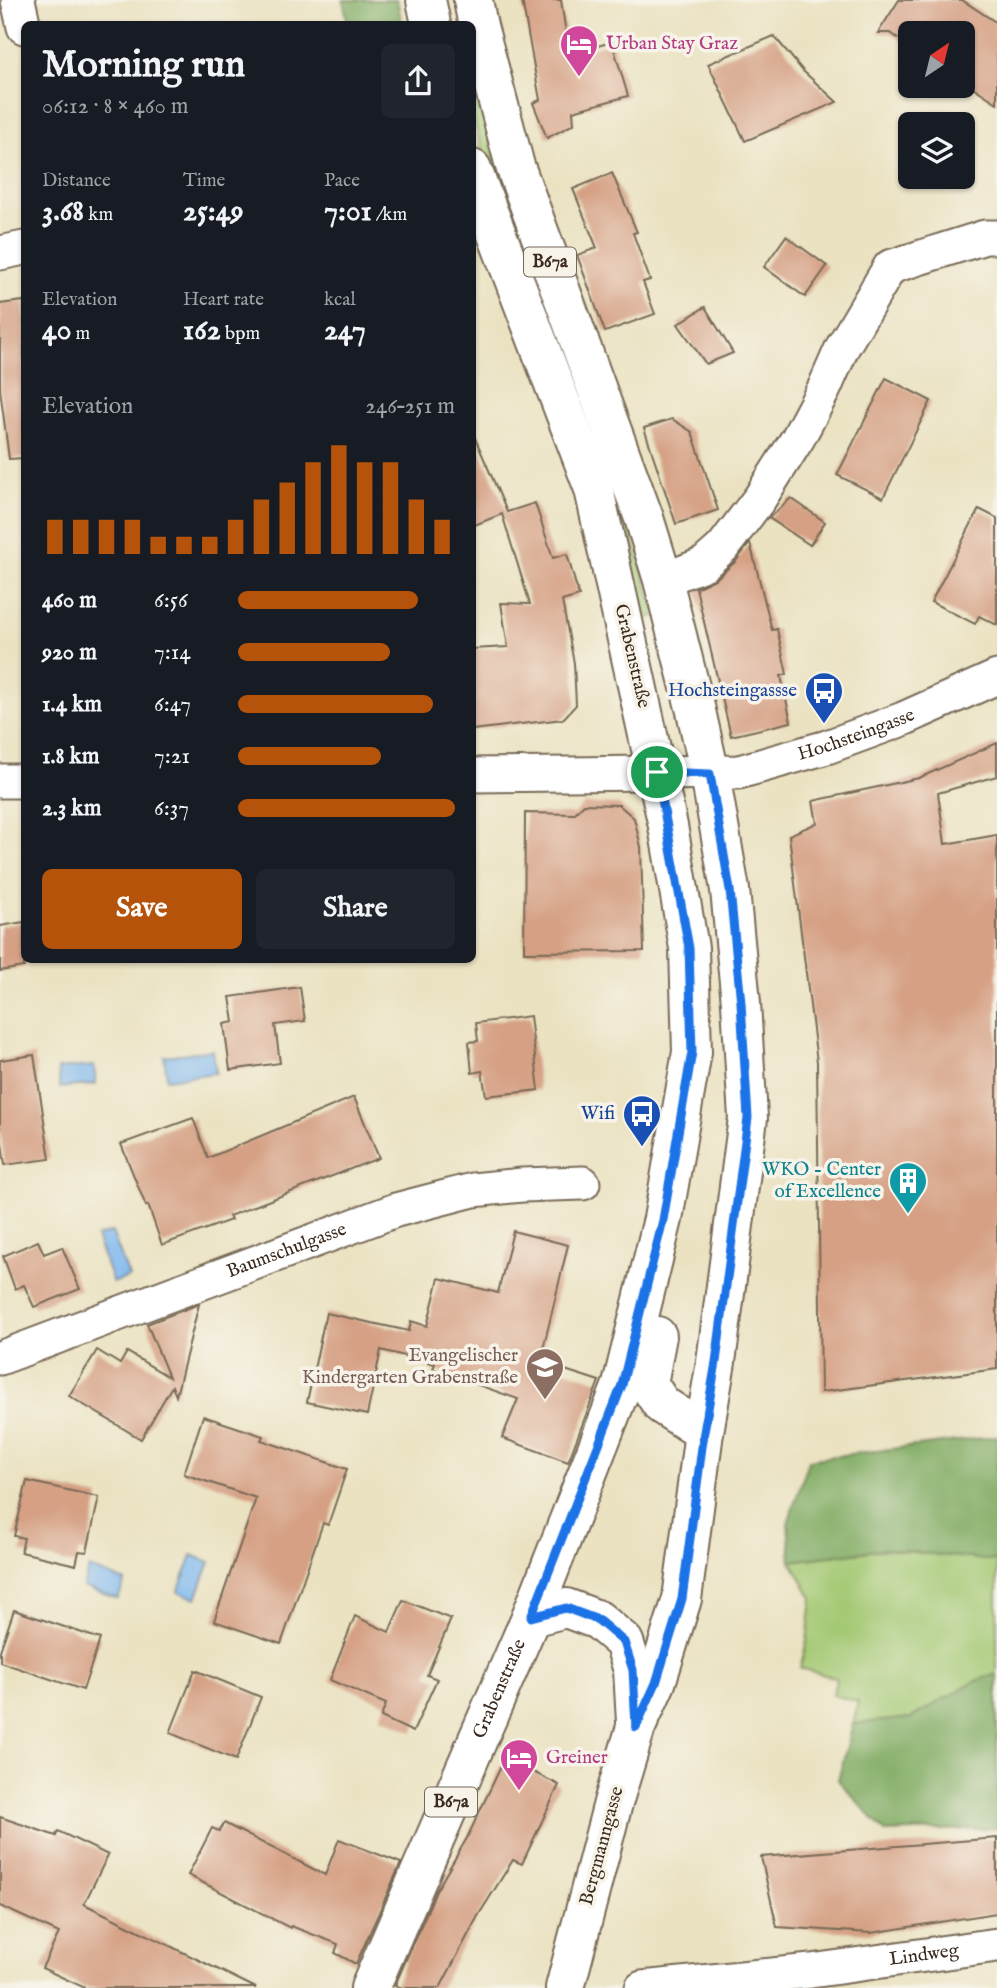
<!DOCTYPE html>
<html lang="en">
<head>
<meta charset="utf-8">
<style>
	:root { --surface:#171b24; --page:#20242c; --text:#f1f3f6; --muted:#9ea1a6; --accent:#b45309 }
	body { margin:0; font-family:"IM FELL English",serif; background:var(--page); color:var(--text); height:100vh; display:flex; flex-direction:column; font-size:26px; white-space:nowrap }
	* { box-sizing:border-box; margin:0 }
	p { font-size:23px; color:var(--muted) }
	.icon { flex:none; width:38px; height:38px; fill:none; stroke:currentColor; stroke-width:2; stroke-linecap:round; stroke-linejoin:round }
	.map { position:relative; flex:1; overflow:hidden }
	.drawer { position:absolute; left:21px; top:21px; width:455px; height:942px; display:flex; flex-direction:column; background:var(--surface); border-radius:10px; box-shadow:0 2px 5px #0004 }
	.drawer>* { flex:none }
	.needle { width:46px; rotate:35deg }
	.tools { position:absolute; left:898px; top:21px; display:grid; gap:14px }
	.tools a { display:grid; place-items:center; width:77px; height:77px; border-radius:10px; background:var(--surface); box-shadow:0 2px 5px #0004; font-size:35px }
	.pin { position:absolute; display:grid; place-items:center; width:60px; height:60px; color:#fff; margin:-30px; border:4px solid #fff; border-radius:50%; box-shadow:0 2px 7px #0007 }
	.round { display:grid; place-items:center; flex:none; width:74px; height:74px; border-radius:10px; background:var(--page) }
	.head { display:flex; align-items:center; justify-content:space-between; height:119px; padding:0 21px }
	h1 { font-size:38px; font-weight:800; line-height:52px }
	.metrics { display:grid; grid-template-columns:repeat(3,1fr); gap:10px; height:119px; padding:7px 21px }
	.metrics div { display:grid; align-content:center }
	.metrics b { font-size:30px; font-weight:800 }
	.metrics small { font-size:19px; font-weight:400 }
	.metrics p { font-size:19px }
	.chart { height:196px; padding:14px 21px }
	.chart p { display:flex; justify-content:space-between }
	.chart svg { width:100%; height:126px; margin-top:7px; stroke:var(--accent); stroke-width:6 }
	.primary-button { display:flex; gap:14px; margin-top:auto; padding:14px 21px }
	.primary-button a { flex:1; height:80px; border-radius:10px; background:var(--accent); color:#fff; font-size:28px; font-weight:800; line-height:80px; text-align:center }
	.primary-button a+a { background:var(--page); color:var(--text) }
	ul { padding:0 21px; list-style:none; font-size:23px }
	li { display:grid; grid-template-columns:112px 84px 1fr; align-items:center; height:52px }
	li i { height:18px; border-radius:9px; background:var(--accent) }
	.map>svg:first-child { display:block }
	.green { fill:#a4c974; stroke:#707a49; stroke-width:2 }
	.forest { fill:#83ad66; stroke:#5f6c42; stroke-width:2 }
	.water { fill:#7eb8ef; stroke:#5c7186; stroke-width:2 }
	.building { fill:#d5a084 }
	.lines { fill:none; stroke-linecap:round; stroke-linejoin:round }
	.street-casing { stroke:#786a57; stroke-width:37 }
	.primary-casing { stroke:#786a57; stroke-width:42 }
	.street { stroke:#fff; stroke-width:33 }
	.primary { stroke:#fff; stroke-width:38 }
	.route-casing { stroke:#fff; stroke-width:14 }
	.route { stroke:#1a73e8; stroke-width:9 }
	.labels { text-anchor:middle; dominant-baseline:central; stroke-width:7; stroke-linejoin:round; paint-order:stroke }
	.shield { fill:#f7f3e8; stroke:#73665b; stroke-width:2 }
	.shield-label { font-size:18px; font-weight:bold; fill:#3b2a1e }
	.hotel-label { font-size:19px; fill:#b23c85; stroke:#f7f3e8; text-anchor:start }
	.street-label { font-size:19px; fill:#3b2a1e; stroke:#f7f3e8 }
	.transit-label { font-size:19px; fill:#164399; stroke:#f7f3e8; text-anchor:end }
	.culture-label { font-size:19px; fill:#0d838f; stroke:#f7f3e8; text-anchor:end }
	.education-label { font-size:19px; fill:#785e54; stroke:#f7f3e8; text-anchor:end }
</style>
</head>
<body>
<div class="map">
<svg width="997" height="1988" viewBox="0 0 997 1988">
	<rect width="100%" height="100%" fill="#f7f3e8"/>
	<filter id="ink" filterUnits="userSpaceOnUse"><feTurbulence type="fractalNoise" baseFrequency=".0143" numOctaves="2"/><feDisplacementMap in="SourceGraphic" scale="14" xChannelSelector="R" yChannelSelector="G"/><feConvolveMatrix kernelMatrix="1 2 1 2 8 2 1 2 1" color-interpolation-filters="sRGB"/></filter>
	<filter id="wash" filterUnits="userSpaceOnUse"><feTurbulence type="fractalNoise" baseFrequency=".00686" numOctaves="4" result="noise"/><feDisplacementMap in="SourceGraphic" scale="28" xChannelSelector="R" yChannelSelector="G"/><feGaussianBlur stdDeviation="1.57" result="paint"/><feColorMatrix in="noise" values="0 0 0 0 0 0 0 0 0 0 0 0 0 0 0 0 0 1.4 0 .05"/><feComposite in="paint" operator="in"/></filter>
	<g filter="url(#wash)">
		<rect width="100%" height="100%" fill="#eae2c1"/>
		<!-- green -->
		<g class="green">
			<polygon points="472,86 502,178 608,456 656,616 647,618 620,523 492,180 473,118"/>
			<polygon points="885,1549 997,1561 997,1674 973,1682 911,1718 853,1724 858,1702 833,1695 836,1678 800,1668 807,1641 812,1598 791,1561"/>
		</g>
		<!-- forest -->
		<g class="forest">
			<polygon points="343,0 397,0 402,24 348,24"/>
			<path d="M 997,1436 L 997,1561 L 885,1549 L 791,1561 L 788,1523 L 809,1460 C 871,1450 934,1445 997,1436 Z"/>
			<polygon points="997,1674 997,1828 885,1832 838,1780 853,1724 911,1718 973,1682"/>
		</g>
		<!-- water -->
		<g class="water">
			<polygon points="213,1050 216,1073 167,1079 164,1056"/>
			<polygon points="94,1066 96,1084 60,1088 58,1069"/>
			<polygon points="112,1232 129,1277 113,1283 96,1237"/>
			<polygon points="192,1555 210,1562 196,1598 178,1592"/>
			<polygon points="89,1568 125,1581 118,1599 83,1587"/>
		</g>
		<g id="blocks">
			<!-- building -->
			<g class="building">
				<polygon points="522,0 561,0 569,54 612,42 628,96 573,111 574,124 547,138 533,103 540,100"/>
				<polygon points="899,0 962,0 997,23 997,103 962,80 962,33 910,33 910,46 890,33 878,33"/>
				<polygon points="774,36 803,71 837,102 745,141 708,64"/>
				<polygon points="612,173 637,232 633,233 650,280 643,282 655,314 605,332 577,255 597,248 573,189"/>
				<polygon points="786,236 827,266 805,297 764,267"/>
				<polygon points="24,301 24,458 9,459 0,389 0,304"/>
				<polygon points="705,307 733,353 706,364 678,324"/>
				<polygon points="886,378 931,401 883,498 837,475"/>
				<polygon points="672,419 692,432 718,510 676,524 644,428"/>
				<polygon points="472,431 507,512 535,503 553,558 567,554 579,596 562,601 574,663 576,705 563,719 472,730 472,649 508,647 501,603 530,604 502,514 472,526"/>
				<polygon points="791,498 825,522 810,545 769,518"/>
				<polygon points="979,509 997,518 997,625 979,616 975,624 931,602"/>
				<polygon points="750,543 772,630 777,629 787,674 781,676 791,722 731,736 696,588 717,578 736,561"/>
				<polygon points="997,743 997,776 938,793 945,844 997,835 997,1369 821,1392 817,1062 789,835 817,823 813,801 919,778"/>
				<polygon points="584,804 619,805 634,818 641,847 644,951 524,952 525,813 574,814"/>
				<polygon points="24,922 24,967 0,971 0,926"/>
				<polygon points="300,987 305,1021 275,1025 280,1063 230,1070 224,1024 234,1022 230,997"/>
				<polygon points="530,1016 539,1090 486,1096 482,1071 472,1073 469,1042 478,1041 476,1023"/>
				<polygon points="34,1055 50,1159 5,1165 0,1130 0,1060"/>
				<polygon points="354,1097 379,1158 229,1216 231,1220 162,1245 148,1205 146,1206 121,1144 193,1118 208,1158"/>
				<polygon points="513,1231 568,1245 540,1362 599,1381 568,1462 502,1438 518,1399 433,1369 435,1364 381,1350 367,1415 307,1402 326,1313 409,1331 411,1321 427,1326 439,1278 498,1293"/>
				<polygon points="38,1241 44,1254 62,1247 80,1289 34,1307 24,1285 15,1289 3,1256"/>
				<polygon points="199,1304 176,1396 172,1386 141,1439 69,1396 97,1350 120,1364 127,1352 169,1377 147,1324"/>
				<polygon points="203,1416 263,1436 261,1440 347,1469 328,1525 323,1523 281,1644 214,1621 256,1498 184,1474"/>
				<polygon points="27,1481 99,1497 87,1552 79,1551 76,1565 21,1552 24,1538 14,1536"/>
				<polygon points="403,1600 451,1619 427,1675 437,1679 413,1732 381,1717 386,1704 330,1680 355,1616 389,1632"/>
				<polygon points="14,1610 100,1639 83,1690 0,1662 0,1651"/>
				<polygon points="195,1670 261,1697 236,1760 170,1733"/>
				<polygon points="505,1758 559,1785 522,1864 513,1860 478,1916 440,1988 402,1988 395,1985 436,1891 467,1838"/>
				<polygon points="0,1817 56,1836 58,1831 108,1855 84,1904 256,1988 85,1988 42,1968 59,1933 0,1906"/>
				<polygon points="224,1823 325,1875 339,1839 401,1863 356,1964 335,1953 338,1944 291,1926 290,1928 188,1875 212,1828 219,1831"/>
				<polygon points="997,1838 997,1913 871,1933 777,1927 761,1857"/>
			</g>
		</g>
	</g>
	<g filter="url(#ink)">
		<use href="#blocks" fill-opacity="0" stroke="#786a57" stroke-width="2"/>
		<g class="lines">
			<defs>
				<g id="street">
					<polyline points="18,0 24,27"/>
					<polyline points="0,253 24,248"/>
					<polyline points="663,580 704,564 723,547 760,498 798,438 824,389 842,348 890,267 985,237 997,237"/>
					<path id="s1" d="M 472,775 L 739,772 L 827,747 L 903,719 L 997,677"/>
					<polyline points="0,781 24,781"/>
					<path id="s2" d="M 0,1358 L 396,1210 L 473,1190 L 522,1185 L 583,1183"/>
					<path id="s3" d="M 642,1988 L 811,1971 L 997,1945"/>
				</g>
				<g id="primary">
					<polyline points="426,0 431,24"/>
					<polyline points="473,0 478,26 515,166 644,518 663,580 696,711 710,774 730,890 741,1003 748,1118 716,1362 704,1432 682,1599 656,1683 636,1727 613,1803 565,1988"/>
					<polyline points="657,1336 648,1384 662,1405 704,1432"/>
					<polyline points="531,1617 566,1608 598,1620 624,1642 633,1670 636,1722"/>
					<path id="s4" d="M 370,1988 L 531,1617 L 622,1385 L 663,1219 L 692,1052 L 689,948 L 668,826 L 594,489 L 472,169"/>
				</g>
			</defs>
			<!-- street casing -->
			<use href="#street" class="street-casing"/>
			<!-- primary casing -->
			<use href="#primary" class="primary-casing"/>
			<!-- street -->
			<use href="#street" class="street"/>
			<!-- primary -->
			<use href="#primary" class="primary"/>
		</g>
	</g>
	<g class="lines" filter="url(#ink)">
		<defs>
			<polygon id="route" points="657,772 710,774 730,890 741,1003 748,1118 716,1362 704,1432 682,1599 656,1683 636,1727 633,1670 624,1642 598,1620 566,1608 531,1617 622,1385 663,1220 692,1052 689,948"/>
		</defs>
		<!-- route casing -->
		<use href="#route" class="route-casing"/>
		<!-- route -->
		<use href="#route" class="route"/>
	</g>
	<!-- icons -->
	<defs>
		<symbol id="hotel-pin" viewBox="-11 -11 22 30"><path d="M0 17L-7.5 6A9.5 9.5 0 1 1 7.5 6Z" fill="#d1479c" stroke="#f7f3e8"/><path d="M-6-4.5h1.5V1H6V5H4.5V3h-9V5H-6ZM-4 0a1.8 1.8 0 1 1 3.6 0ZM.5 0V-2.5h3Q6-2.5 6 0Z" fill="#fff"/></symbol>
		<symbol id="bus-pin" viewBox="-11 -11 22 30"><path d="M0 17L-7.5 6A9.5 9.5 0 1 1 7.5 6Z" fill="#1a4fb4" stroke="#f7f3e8"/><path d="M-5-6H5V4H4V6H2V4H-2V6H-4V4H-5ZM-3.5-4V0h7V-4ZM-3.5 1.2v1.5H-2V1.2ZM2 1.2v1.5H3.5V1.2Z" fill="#fff"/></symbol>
		<symbol id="building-pin" viewBox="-11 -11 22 30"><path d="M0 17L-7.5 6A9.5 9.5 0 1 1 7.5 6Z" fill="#0f9aa8" stroke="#f7f3e8"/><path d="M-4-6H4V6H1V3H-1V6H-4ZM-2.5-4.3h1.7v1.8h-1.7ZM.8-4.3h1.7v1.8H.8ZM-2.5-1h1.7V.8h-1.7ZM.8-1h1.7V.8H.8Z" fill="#fff"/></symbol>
		<symbol id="school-pin" viewBox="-11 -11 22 30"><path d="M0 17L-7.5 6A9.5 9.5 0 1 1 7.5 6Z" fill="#8d6e63" stroke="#f7f3e8"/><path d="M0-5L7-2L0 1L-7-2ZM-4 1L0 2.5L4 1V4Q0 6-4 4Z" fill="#fff"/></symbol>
	</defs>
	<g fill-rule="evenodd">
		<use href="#hotel-pin" x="557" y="22" width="44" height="60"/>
		<use href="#bus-pin" x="802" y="669" width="44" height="60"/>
		<use href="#bus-pin" x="620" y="1092" width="44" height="60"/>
		<use href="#building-pin" x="886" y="1159" width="44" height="60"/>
		<use href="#school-pin" x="523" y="1345" width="44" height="60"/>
		<use href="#hotel-pin" x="497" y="1736" width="44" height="60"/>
	</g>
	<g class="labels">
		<!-- shield labels -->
		<g class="shield">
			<rect x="524" y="247.5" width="52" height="29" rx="5"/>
			<rect x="425" y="1787.5" width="52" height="29" rx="5"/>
		</g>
		<g class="shield-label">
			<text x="550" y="262">B67a</text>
			<text x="451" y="1802">B67a</text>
		</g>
		<!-- hotel labels -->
		<g class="hotel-label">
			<text x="606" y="44">Urban Stay Graz</text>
			<text x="546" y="1758">Greiner</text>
		</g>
		<!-- street labels -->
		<g class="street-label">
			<text transform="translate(632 656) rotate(77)">Grabenstraße</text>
			<text stroke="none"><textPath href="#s1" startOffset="390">Hochsteingasse</textPath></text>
			<text stroke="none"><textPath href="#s2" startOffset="306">Baumschulgasse</textPath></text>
			<text stroke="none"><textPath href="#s4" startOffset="326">Grabenstraße</textPath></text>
			<text transform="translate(602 1846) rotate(-75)">Bergmanngasse</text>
			<text stroke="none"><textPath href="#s3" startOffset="284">Lindweg</textPath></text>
		</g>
		<!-- transit labels -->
		<g class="transit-label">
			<text x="797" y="691">Hochsteingassse</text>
			<text x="615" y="1114">Wifi</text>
		</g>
		<!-- culture labels -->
		<g class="culture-label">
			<text x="881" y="1170">WKO - Center<tspan x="881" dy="22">of Excellence</tspan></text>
		</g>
		<!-- education labels -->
		<g class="education-label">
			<text x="518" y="1356">Evangelischer<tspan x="518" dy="22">Kindergarten Grabenstraße</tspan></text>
		</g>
	</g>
</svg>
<div class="tools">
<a><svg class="needle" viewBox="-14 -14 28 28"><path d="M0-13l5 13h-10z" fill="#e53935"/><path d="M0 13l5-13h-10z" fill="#9ea1a6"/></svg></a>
<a><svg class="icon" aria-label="layers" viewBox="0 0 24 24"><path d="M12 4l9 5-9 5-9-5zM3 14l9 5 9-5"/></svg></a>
</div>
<div class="pin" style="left:657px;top:772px;background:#1e9e55"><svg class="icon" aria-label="arrive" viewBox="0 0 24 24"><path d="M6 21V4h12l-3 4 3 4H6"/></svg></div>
<section class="drawer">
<div class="head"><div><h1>Morning run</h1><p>06:12 · 8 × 460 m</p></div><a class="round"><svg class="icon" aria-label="share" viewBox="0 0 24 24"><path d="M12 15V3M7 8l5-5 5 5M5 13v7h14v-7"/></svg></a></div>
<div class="metrics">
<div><p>Distance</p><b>3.68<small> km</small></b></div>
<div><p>Time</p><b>25:49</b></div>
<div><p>Pace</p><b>7:01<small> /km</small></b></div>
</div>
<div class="metrics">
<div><p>Elevation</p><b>40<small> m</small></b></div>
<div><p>Heart rate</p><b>162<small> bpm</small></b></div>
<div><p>kcal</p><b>247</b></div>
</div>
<div class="chart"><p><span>Elevation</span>246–251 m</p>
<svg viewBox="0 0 160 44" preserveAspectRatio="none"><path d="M5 44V32M15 44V32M25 44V32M35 44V32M45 44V38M55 44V38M65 44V38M75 44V32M85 44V25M95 44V19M105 44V12M115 44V6M125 44V12M135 44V12M145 44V25M155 44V32"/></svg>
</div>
<ul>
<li><b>460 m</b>6:56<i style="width:83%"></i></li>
<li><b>920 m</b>7:14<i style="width:70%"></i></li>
<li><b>1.4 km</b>6:47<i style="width:90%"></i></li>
<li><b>1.8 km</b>7:21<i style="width:66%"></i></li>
<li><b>2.3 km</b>6:37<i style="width:100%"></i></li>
</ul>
<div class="primary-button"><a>Save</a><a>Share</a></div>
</section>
</div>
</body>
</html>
